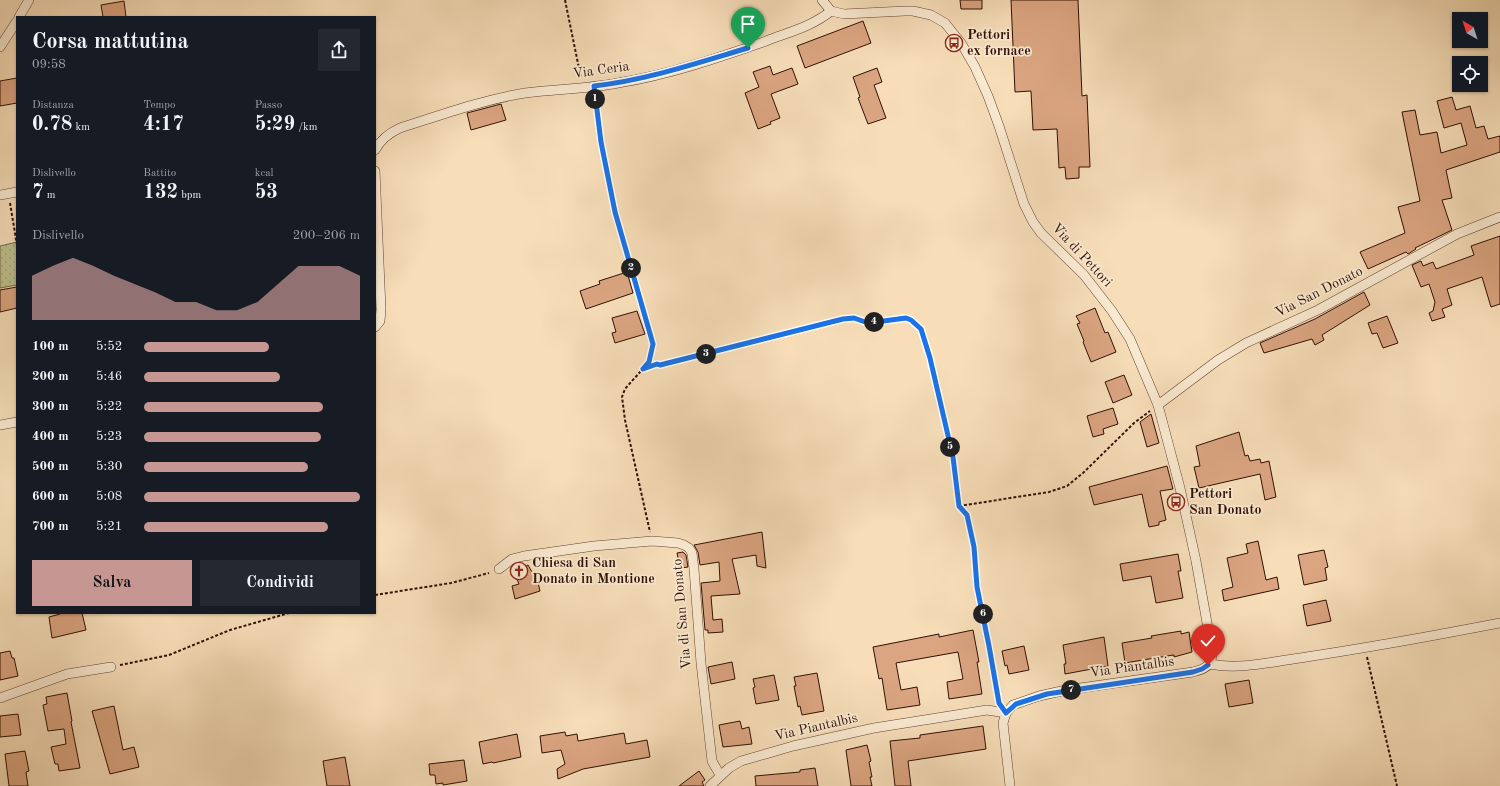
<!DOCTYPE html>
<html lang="it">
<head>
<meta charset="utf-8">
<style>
	:root { --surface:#171b24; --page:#242831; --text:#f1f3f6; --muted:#9ea1a6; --accent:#c59692 }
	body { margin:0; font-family:"Old Standard TT",serif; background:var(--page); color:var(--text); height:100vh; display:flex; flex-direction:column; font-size:15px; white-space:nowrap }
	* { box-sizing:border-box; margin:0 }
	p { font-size:13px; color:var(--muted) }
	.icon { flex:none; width:22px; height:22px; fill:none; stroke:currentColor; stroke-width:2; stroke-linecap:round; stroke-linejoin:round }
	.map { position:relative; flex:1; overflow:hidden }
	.panel { position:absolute; left:16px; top:16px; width:360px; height:598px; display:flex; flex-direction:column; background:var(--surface); border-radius:0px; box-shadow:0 1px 3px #0004 }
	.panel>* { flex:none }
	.needle { width:26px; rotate:321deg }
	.controls { position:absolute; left:1452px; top:12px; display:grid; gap:8px }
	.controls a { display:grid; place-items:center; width:36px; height:36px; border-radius:0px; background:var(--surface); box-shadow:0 1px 3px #0004; font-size:20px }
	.pin { position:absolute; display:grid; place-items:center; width:34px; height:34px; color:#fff; margin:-41px -17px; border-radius:50% 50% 50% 0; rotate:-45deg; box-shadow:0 0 4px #0007 }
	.pin .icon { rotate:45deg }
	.km { position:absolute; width:20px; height:20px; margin:-10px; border-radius:50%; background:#222; color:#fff; font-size:11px; line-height:20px; text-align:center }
	.round { display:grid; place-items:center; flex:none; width:42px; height:42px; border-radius:0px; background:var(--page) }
	.summary { display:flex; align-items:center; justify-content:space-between; height:68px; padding:0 16px }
	h1 { font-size:22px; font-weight:700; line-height:30px }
	.metrics { display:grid; grid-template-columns:repeat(3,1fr); gap:6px; height:68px; padding:4px 16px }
	.metrics div { display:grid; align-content:center }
	.metrics b { font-size:20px; font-weight:700 }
	.metrics small { font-size:11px; font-weight:400 }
	.metrics p { font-size:11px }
	.chart { height:112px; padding:8px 16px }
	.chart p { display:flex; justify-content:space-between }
	.chart svg { width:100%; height:72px; margin-top:4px; fill:var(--accent); opacity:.7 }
	.primary-button { display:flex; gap:8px; margin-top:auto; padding:8px 16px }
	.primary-button a { flex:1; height:46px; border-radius:0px; background:var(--accent); color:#111; font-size:16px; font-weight:700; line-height:46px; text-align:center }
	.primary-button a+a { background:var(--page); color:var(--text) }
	ul { padding:0 16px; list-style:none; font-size:13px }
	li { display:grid; grid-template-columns:64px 48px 1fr; align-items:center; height:30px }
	li i { height:10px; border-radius:5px; background:var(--accent) }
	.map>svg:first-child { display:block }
	.grass { fill:url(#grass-dots); stroke:#76684a }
	.building { fill:#dba581; stroke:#300f04 }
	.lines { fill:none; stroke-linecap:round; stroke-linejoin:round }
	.minor-casing { stroke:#624331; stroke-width:10 }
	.path { stroke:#300f04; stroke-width:2; stroke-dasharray:3 2; stroke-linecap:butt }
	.minor { stroke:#faead2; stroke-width:9 }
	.route-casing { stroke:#fff; stroke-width:8 }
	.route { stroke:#1a73e8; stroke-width:5 }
	.labels { text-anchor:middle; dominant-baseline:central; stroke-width:3.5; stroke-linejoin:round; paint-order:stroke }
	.poi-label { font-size:14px; font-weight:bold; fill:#300f04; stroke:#faead2; text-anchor:start }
	.street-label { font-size:14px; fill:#300f04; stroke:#faead2 }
</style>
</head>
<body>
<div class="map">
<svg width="1500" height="786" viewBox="0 0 1500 786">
	<defs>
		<pattern id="grass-dots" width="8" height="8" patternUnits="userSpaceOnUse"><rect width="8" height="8" fill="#bdc18f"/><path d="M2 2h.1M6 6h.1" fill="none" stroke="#a3a57a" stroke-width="1.8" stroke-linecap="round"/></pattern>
	</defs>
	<rect width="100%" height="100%" fill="#f7deb9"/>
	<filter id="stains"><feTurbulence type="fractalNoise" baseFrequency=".005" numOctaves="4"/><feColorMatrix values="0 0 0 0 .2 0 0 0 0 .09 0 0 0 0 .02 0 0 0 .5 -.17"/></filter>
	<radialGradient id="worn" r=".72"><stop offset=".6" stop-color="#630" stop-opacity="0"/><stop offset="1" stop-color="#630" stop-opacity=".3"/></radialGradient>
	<!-- grass -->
	<polygon class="grass" points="17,242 17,285 0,288 0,246"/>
	<!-- building -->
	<g class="building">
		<polygon points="960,0 982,0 982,9 961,9"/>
		<polygon points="1011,0 1078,0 1082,96 1087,95 1090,167 1079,167 1079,178 1066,179 1065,167 1059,168 1057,129 1033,130 1031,91 1015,92"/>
		<polygon points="124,1 126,17 103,17 101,5"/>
		<polygon points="863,21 871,43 805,68 797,46"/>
		<polygon points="770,66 773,75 792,68 798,84 771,94 780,118 770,122 771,124 758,129 745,93 759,87 753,72"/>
		<polygon points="877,68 882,82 874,85 886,118 868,124 858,98 860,97 853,77"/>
		<polygon points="17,78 17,103 0,106 0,81"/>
		<polygon points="1452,97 1456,110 1470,106 1476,128 1484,126 1488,139 1500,136 1500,152 1446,170 1452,198 1442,200 1452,230 1415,248 1416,249 1408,254 1406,252 1368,269 1360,252 1405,233 1398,207 1420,201 1402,112 1415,110 1420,135 1437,132 1441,153 1467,145 1461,123 1444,128 1437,101"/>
		<polygon points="501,104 506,120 471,130 467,113"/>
		<polygon points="1500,236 1500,304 1491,307 1482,277 1447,289 1452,305 1442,309 1445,317 1432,321 1429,313 1433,311 1435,302 1429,284 1421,287 1412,265 1421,261 1423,266 1433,262 1436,269 1474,255 1471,246"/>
		<polygon points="627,272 633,293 586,309 580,291 600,284 599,281"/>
		<polygon points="17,287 17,308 0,312 0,290"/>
		<polygon points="1364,292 1370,305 1322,335 1324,340 1315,345 1312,339 1264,353 1260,343 1315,319"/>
		<polygon points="1095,308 1105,333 1108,332 1116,352 1091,362 1083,342 1084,341 1077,324 1080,323 1076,316"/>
		<polygon points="637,311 645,334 615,343 612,333 616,332 612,318"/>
		<polygon points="1387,316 1398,343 1383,348 1377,333 1372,334 1368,323"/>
		<polygon points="1124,375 1132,395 1113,403 1105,382"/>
		<polygon points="1113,408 1118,424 1103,429 1104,434 1093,437 1087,416"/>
		<polygon points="1151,414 1159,443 1147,447 1140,422"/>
		<polygon points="1239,432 1245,456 1248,455 1250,461 1260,459 1261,463 1269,461 1276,497 1265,500 1260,474 1199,488 1194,467 1200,466 1196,446"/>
		<polygon points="1167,466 1173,489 1160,491 1166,520 1159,522 1159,525 1149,527 1142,494 1094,505 1089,487"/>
		<polygon points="762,532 766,568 757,566 756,555 732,559 740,594 711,596 713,620 722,619 723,632 708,633 708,630 705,630 701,583 720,581 719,562 700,565 698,552 694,545"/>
		<polygon points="1258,541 1266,580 1277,577 1279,589 1224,601 1222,590 1233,587 1227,558 1248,553 1246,544"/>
		<polygon points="1324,550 1328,567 1325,568 1327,580 1304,585 1298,555"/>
		<polygon points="683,552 686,555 688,567 680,568 677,553"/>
		<polygon points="1178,554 1181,571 1178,571 1183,598 1156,603 1151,576 1123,581 1120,564"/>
		<polygon points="520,563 522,568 528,565 536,579 537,578 540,591 515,599 512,586 519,584 512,567"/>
		<polygon points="1326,600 1331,621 1307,626 1303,605"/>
		<polygon points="60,613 82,613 86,630 52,638 49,617 60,614"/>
		<polygon points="973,630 979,662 977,662 982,694 949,699 947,682 963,679 958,652 896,663 901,690 917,687 920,705 887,710 882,678 879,679 873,647 939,634 939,637"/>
		<polygon points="1181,631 1181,634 1189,632 1192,652 1174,657 1174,655 1167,656 1125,663 1122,643 1152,638 1151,636"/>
		<polygon points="1104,637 1108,666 1065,674 1064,664 1066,664 1063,645"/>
		<polygon points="1024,646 1029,670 1009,674 1007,665 1005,666 1002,651"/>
		<polygon points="10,651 12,658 14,658 18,676 0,680 0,653"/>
		<polygon points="732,662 735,679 711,684 708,667"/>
		<polygon points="817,673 824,711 802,715 800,706 798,707 794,686 796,686 794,677"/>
		<polygon points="774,675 779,700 756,704 753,688 755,687 753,679"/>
		<polygon points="1249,680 1253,703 1229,707 1225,684"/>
		<polygon points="67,693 72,721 71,722 80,768 59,771 58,764 55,764 51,747 66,744 64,729 48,731 43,705 47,704 46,697"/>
		<polygon points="114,706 123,750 134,747 139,767 110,774 92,711"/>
		<polygon points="18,714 21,735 0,737 0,716"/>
		<polygon points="740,721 742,729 749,727 752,744 723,747 719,725"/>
		<polygon points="983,726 986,749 908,761 911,786 895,786 890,741 920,738 920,735"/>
		<polygon points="565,732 566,736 577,734 578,741 624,733 626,744 647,740 650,757 583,769 558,779 557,769 565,764 561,750 542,753 540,736"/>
		<polygon points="517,734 521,757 493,763 492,762 483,764 479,742"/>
		<polygon points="867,745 871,761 869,762 872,777 870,777 872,786 851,786 846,750"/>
		<polygon points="25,751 29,771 26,772 28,786 9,786 5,754"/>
		<polygon points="345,757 350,786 327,786 323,761"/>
		<polygon points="464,760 467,781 443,785 443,783 436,784 435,775 430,775 429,764"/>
		<polygon points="815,768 818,786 756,786 755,776 800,772 800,770"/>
		<polygon points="699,771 705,780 702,782 704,786 679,786"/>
	</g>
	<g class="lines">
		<defs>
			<g id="minor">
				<path d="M 822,0 L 831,11 L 844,14 L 905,11 L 913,11 L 931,15 L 945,23 L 961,43 L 975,67 L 988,96 L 999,126 L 1024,204 L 1033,222 L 1041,233 L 1084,275 L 1112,311 L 1130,339 L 1158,405 L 1180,488 L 1196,561 L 1211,645 C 1214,662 1210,668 1193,672 L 1066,690 L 1039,696 L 1013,705 L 1006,713 L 1003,723 L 1010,786"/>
				<polyline points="19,17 29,0"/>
				<polyline points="0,47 17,21"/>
				<path d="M 375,150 C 381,139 389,133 400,128 C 441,115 482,100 525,93 C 556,89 587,89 618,83 C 668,75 718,58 766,41 C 789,32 811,27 831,11"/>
				<polyline points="375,171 381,309 380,321 375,327"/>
				<polyline points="0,195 17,192"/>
				<polyline points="1158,405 1218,360 1246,343 1318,310 1457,234 1500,217"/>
				<polyline points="0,425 17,422"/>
				<polyline points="499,569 512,559 524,556 594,546 652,541 678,543 684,545 689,548 692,553 694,569 701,663 712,761 720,775"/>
				<path d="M 1210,664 C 1239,670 1270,662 1300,658 C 1367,648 1433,636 1500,623"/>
				<polyline points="0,698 67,674 111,667"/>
				<polyline points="710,786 729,768 741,761 793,746 874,728 937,718 987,710 1006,713"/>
			</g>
		</defs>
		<!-- minor casing -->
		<use href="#minor" class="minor-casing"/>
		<!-- path -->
		<g class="path">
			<polyline points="565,0 581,78"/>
			<polyline points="595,97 601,142 615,212 653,344 649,362 632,381 625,389 622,397 625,420 650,532"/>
			<polyline points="10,203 17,245"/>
			<polyline points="643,369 657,364 660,365 843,319 853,318 869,323 906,318 911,320 921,329 930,357 953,457 959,506 967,515 974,547 977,587 989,646 999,702"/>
			<polyline points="959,506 1049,492 1067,486 1083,473 1134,423 1150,411"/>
			<polyline points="375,595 451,583 489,573"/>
			<polyline points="1367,657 1397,786"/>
			<polyline points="120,665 169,655 230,630 289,613"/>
		</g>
		<!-- minor -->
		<use href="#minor" class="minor"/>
	</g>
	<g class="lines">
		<defs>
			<path id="route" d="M 748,48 C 697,63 647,80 594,86 L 601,142 L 615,212 L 653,344 L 649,362 L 643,369 L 657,364 L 660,365 L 843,319 L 854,318 L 868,323 L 906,318 L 911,320 L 921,329 L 930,358 L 953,457 L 959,506 L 967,515 L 974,547 L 977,587 L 989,646 L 999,703 L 1006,713 L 1016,704 L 1047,694 L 1193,672 L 1202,669 L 1208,665"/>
		</defs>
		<!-- route casing -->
		<use href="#route" class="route-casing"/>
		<!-- route -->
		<use href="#route" class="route"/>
	</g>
	<!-- icons -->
	<defs>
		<symbol id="bus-ring" viewBox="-11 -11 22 22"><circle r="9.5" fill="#faead2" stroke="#8f2418" stroke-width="1.5"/><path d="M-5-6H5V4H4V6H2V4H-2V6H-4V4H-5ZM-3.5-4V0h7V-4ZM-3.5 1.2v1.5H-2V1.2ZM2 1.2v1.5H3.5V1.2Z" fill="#8f2418"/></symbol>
		<symbol id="church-ring" viewBox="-11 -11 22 22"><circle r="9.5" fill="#faead2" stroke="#8f2418" stroke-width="1.5"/><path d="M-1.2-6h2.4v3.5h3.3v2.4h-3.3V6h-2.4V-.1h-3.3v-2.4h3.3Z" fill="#8f2418"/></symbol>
	</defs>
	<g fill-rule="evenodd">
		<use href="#bus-ring" x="944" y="33" width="20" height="20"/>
		<use href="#bus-ring" x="1166" y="492" width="20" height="20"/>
		<use href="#church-ring" x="509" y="561" width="20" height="20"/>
	</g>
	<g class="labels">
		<!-- poi labels -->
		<g class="poi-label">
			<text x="967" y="35">Pettori<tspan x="967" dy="16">ex fornace</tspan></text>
			<text x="1189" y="494">Pettori<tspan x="1189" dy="16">San Donato</tspan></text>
			<text x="532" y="563">Chiesa di San<tspan x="532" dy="16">Donato in Montione</tspan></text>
		</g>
		<!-- street labels -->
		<g class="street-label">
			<text transform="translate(601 70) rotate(-8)">Via Ceria</text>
			<text transform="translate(1082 255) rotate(47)">Via di Pettori</text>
			<text transform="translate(1319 292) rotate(-27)">Via San Donato</text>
			<text transform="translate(682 614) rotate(-95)">Via di San Donato</text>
			<text transform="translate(1132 667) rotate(-8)">Via Piantalbis</text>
			<text transform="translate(816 727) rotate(-13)">Via Piantalbis</text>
		</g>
	</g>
	<rect width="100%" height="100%" filter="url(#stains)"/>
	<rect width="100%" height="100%" fill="url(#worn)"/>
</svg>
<div class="controls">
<a><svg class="needle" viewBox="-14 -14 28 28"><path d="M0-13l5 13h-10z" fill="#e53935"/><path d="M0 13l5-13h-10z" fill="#9ea1a6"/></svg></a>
<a><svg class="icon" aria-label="locate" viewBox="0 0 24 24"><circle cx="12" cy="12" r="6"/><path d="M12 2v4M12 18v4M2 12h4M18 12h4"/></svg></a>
</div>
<div class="pin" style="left:748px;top:48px;background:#1e9e55"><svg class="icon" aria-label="arrive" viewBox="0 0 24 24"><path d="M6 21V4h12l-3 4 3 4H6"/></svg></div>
<div class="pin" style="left:1208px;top:665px;background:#d93025"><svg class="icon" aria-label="check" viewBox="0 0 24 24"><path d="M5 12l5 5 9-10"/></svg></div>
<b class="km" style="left:595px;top:99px">1</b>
<b class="km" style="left:631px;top:268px">2</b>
<b class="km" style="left:706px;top:354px">3</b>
<b class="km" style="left:874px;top:322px">4</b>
<b class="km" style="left:950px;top:447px">5</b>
<b class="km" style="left:983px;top:614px">6</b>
<b class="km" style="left:1071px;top:690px">7</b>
<section class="panel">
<div class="summary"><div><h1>Corsa mattutina</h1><p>09:58</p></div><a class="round"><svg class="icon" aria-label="share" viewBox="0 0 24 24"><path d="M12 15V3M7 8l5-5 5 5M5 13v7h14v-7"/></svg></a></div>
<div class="metrics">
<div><p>Distanza</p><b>0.78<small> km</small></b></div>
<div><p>Tempo</p><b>4:17</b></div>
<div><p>Passo</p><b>5:29<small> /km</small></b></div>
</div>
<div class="metrics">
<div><p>Dislivello</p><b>7<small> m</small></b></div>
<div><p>Battito</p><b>132<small> bpm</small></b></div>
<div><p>kcal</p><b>53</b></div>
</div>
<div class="chart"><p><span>Dislivello</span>200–206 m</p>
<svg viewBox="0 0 160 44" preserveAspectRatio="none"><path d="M0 44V17L10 11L20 6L30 11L40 17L50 22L60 27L70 33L80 33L90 38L100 38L110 33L120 22L130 11L140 11L150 11L160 17V44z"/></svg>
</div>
<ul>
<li><b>100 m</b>5:52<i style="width:58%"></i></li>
<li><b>200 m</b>5:46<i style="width:63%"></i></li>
<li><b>300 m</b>5:22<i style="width:83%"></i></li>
<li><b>400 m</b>5:23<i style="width:82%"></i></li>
<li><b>500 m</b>5:30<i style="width:76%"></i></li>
<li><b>600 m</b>5:08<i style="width:100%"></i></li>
<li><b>700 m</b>5:21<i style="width:85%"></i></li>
</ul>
<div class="primary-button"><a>Salva</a><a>Condividi</a></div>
</section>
</div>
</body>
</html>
